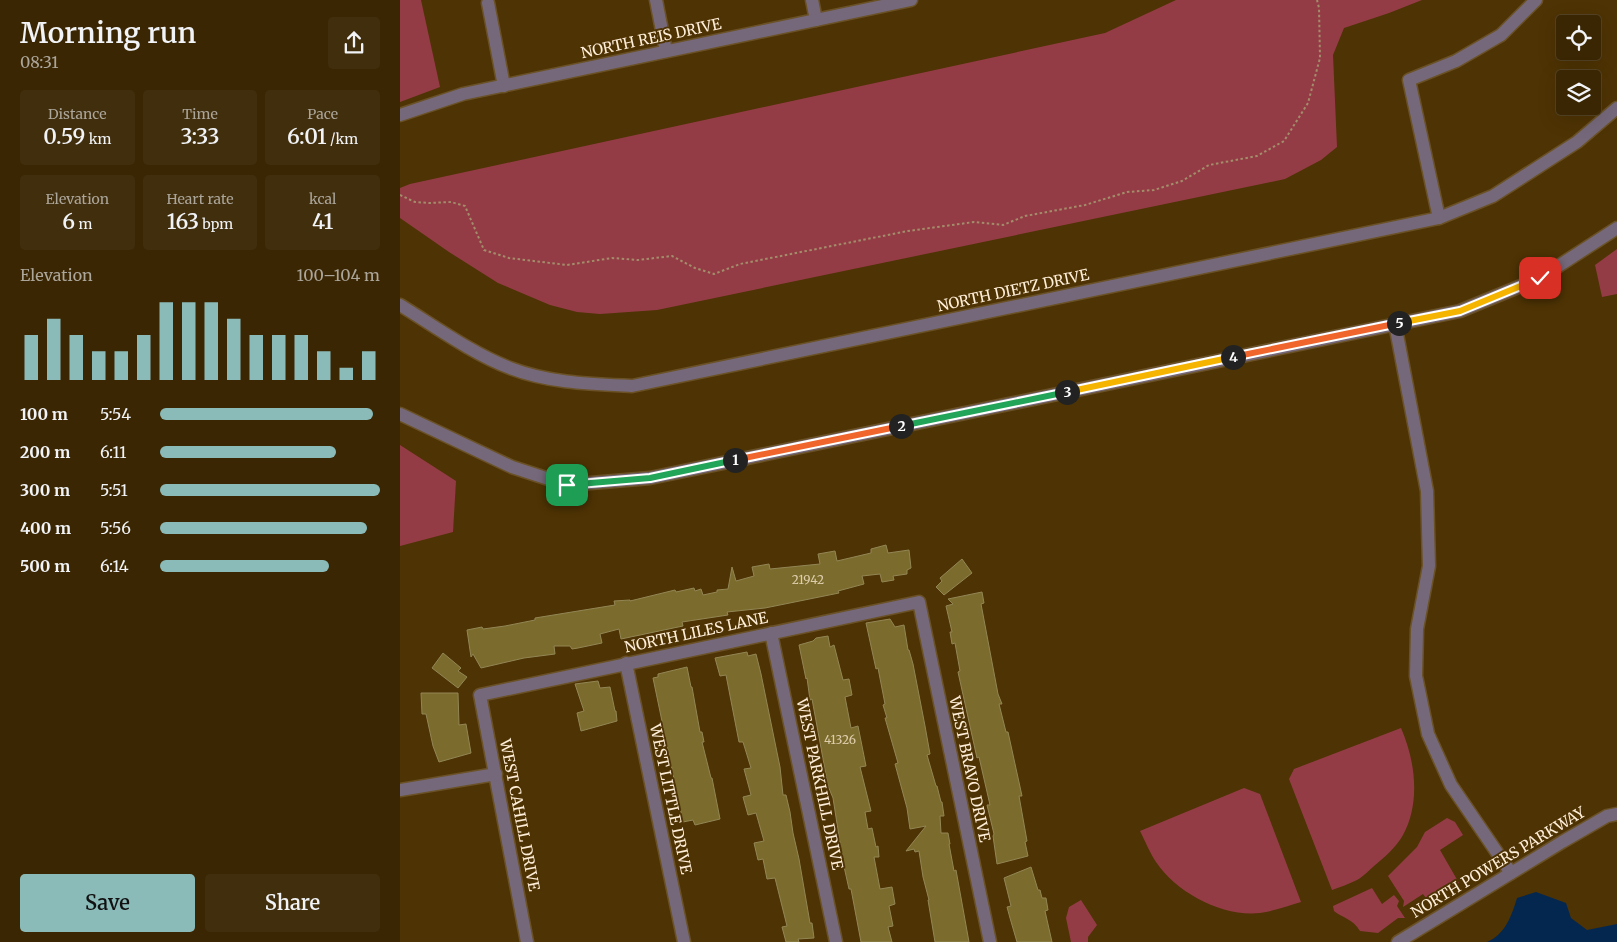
<!DOCTYPE html>
<html lang="en">
<head>
<meta charset="utf-8">
<style>
	:root { --surface:#3a2603; --page:#412e0d; --text:#f1f3f6; --muted:#aba59a; --line:#544325; --accent:#8bbbb9 }
	body { margin:0; font-family:Merriweather,serif; background:var(--page); color:var(--text); height:100vh; display:flex; flex-direction:column; font-size:19px; white-space:nowrap }
	* { box-sizing:border-box; margin:0 }
	p { font-size:16px; color:var(--muted) }
	.icon { flex:none; width:28px; height:28px; fill:none; stroke:currentColor; stroke-width:2; stroke-linecap:round; stroke-linejoin:round }
	.map { position:relative; flex:1; overflow:hidden }
	.drawer { display:flex; flex-direction:column; background:var(--surface); width:400px }
	.drawer>* { flex:none }
	.tools { position:absolute; left:1156px; top:15px; display:grid; gap:10px }
	.tools a { display:grid; place-items:center; width:45px; height:45px; border-radius:5px; background:var(--surface); box-shadow:0 5px 20px #0002,0 0 0 1px var(--line); font-size:25px }
	.pin { position:absolute; display:grid; place-items:center; width:42px; height:42px; color:#fff; margin:-21px; border-radius:10px; box-shadow:0 2px 8px #0006 }
	.km { position:absolute; width:25px; height:25px; margin:-12px; border-radius:50%; background:#222; color:#fff; font-size:14px; line-height:25px; text-align:center }
	.round { display:grid; place-items:center; flex:none; width:52px; height:52px; border-radius:5px; background:var(--page) }
	.overview { display:flex; align-items:center; justify-content:space-between; height:85px; padding:0 20px }
	h1 { font-size:28px; font-weight:600; line-height:38px }
	.stats { display:grid; grid-template-columns:repeat(3,1fr); gap:8px; height:85px; padding:5px 20px }
	.stats div { display:grid; align-content:center; border-radius:5px; background:var(--page); text-align:center }
	.stats b { font-size:21px; font-weight:600 }
	.stats small { font-size:14px; font-weight:400 }
	.stats p { font-size:14px }
	.chart { height:140px; padding:10px 20px }
	.chart p { display:flex; justify-content:space-between }
	.chart svg { width:100%; height:90px; margin-top:5px; stroke:var(--accent); stroke-width:6 }
	.cta { display:flex; gap:10px; margin-top:auto; padding:10px 20px }
	.cta a { flex:1; height:58px; border-radius:5px; background:var(--accent); color:#111; font-size:20px; font-weight:600; line-height:58px; text-align:center }
	.cta a+a { background:var(--page); color:var(--text) }
	ul { padding:0 20px; list-style:none; font-size:16px }
	li { display:grid; grid-template-columns:80px 60px 1fr; align-items:center; height:38px }
	li i { height:12px; border-radius:6px; background:var(--accent) }
	main { display:flex; flex:1; min-height:0 }
	.map>svg:first-child { display:block }
	.green { fill:#943c46 }
	.water { fill:#042750 }
	.building { fill:#7b6c2d; stroke:#938655 }
	.lines { fill:none; stroke-linecap:round; stroke-linejoin:round }
	.minor-casing { stroke:#6a5126; stroke-width:15 }
	.tertiary-casing { stroke:#6a5126; stroke-width:15 }
	.path { stroke:#a38d6a; stroke-width:2; stroke-dasharray:2.5 2.5; stroke-linecap:butt }
	.minor { stroke:#75687a; stroke-width:12 }
	.tertiary { stroke:#75687a; stroke-width:12 }
	.split-1-casing { stroke:#fff; stroke-width:10 }
	.split-2-casing { stroke:#fff; stroke-width:10 }
	.split-3-casing { stroke:#fff; stroke-width:10 }
	.split-4-casing { stroke:#fff; stroke-width:10 }
	.split-5-casing { stroke:#fff; stroke-width:10 }
	.split-6-casing { stroke:#fff; stroke-width:10 }
	.split-1 { stroke:#22a559; stroke-width:6 }
	.split-2 { stroke:#f0652b; stroke-width:6 }
	.split-3 { stroke:#22a559; stroke-width:6 }
	.split-4 { stroke:#f5b400; stroke-width:6 }
	.split-5 { stroke:#f0652b; stroke-width:6 }
	.split-6 { stroke:#f5b400; stroke-width:6 }
	.labels { text-anchor:middle; dominant-baseline:central; stroke-width:4; stroke-linejoin:round; paint-order:stroke }
	.number-label { font-size:12px; fill:#decead }
	.street-label { font-size:15px; fill:#ffeed8; stroke:#4e3304 }
</style>
</head>
<body>
<main>
<section class="drawer">
<div class="overview"><div><h1>Morning run</h1><p>08:31</p></div><a class="round"><svg class="icon" aria-label="share" viewBox="0 0 24 24"><path d="M12 15V3M7 8l5-5 5 5M5 13v7h14v-7"/></svg></a></div>
<div class="stats">
<div><p>Distance</p><b>0.59<small> km</small></b></div>
<div><p>Time</p><b>3:33</b></div>
<div><p>Pace</p><b>6:01<small> /km</small></b></div>
</div>
<div class="stats">
<div><p>Elevation</p><b>6<small> m</small></b></div>
<div><p>Heart rate</p><b>163<small> bpm</small></b></div>
<div><p>kcal</p><b>41</b></div>
</div>
<div class="chart"><p><span>Elevation</span>100–104 m</p>
<svg viewBox="0 0 160 44" preserveAspectRatio="none"><path d="M5 44V22M15 44V14M25 44V22M35 44V30M45 44V30M55 44V22M65 44V6M75 44V6M85 44V6M95 44V14M105 44V22M115 44V22M125 44V22M135 44V30M145 44V38M155 44V30"/></svg>
</div>
<ul>
<li><b>100 m</b>5:54<i style="width:97%"></i></li>
<li><b>200 m</b>6:11<i style="width:80%"></i></li>
<li><b>300 m</b>5:51<i style="width:100%"></i></li>
<li><b>400 m</b>5:56<i style="width:94%"></i></li>
<li><b>500 m</b>6:14<i style="width:77%"></i></li>
</ul>
<div class="cta"><a>Save</a><a>Share</a></div>
</section>
<div class="map">
<svg width="1217" height="942" viewBox="0 0 1217 942">
	<rect width="100%" height="100%" fill="#4e3304"/>
	<!-- green -->
	<g class="green">
		<polygon points="0,0 21,0 40,87 0,102"/>
		<polygon points="776,0 1022,0 989,13 944,28 933,55 937,147 921,160 885,179 257,310 200,314 177,312 150,305 98,283 49,252 0,218 0,188 10,184 705,33"/>
		<polygon points="1217,249 1217,294 1202,297 1195,265"/>
		<polygon points="0,445 56,481 53,532 0,546"/>
		<path d="M 1001,728 C 1015,760 1021,802 1003,835 C 996,847 985,857 974,866 C 969,870 963,877 957,880 C 949,884 940,887 932,890 L 889,779 L 894,769 Z"/>
		<path d="M 844,788 L 860,794 L 901,902 C 888,906 874,911 860,913 C 822,917 777,893 756,862 C 750,853 745,841 740,831 Z"/>
		<polygon points="1047,818 1055,822 1063,835 1040,850 1059,883 1029,902 1023,894 1003,907 1004,901 988,876 1017,847 1025,832"/>
		<path d="M 972,888 L 982,904 L 994,895 L 999,901 L 997,906 L 1005,918 L 998,918 L 978,933 L 960,931 C 953,919 943,918 934,911 L 933,906 Z"/>
		<polygon points="681,900 697,925 688,937 688,942 671,942 666,918 669,907"/>
	</g>
	<!-- water -->
	<path class="water" d="M 1136,892 L 1166,903 L 1171,918 L 1187,930 L 1217,924 L 1217,942 L 1087,942 C 1105,935 1112,915 1117,898 Z"/>
	<!-- building -->
	<g class="building">
		<polygon points="486,545 488,553 509,550 511,568 507,570 507,574 493,576 494,580 482,582 480,574 462,576 464,584 438,591 439,593 365,608 327,612 328,615 282,622 283,626 221,639 219,629 200,634 202,643 178,648 172,649 170,646 154,646 155,654 124,658 81,668 73,654 71,657 67,630 82,627 83,629 105,626 135,620 135,618 215,605 214,601 230,600 230,601 275,590 276,592 294,588 295,591 301,589 303,595 317,592 317,590 328,589 332,567 336,581 354,576 352,567 369,564 370,569 420,564 418,554 435,551 437,561 471,553 471,549"/>
		<polygon points="562,559 572,573 544,595 536,587 542,581 540,578"/>
		<polygon points="582,592 584,603 581,604 598,694 602,704 599,704 606,732 608,732 622,796 619,796 627,841 625,842 628,856 597,864 593,836 594,834 587,805 590,805 579,757 577,758 558,672 560,671 555,643 552,644 550,632 552,632 546,606 553,604 548,599"/>
		<polygon points="490,619 495,627 504,625 508,650 509,650 513,664 525,726 530,754 527,755 536,786 537,786 541,802 542,802 544,816 540,816 541,833 548,833 550,844 549,844 554,871 556,870 569,942 535,942 528,900 529,900 523,877 519,851 515,852 514,849 506,851 526,826 510,829 507,808 495,764 498,763 485,718 487,718 483,705 485,704 478,668 476,669 466,623"/>
		<polygon points="428,636 430,647 434,645 443,680 449,679 452,695 445,697 451,728 458,726 466,766 460,767 471,811 465,812 468,829 472,828 476,847 478,846 479,857 474,857 480,889 492,887 495,904 489,906 493,926 488,927 492,942 461,942 451,889 449,889 443,862 433,798 428,786 412,699 410,700 407,678 406,679 399,645 413,641 416,638"/>
		<polygon points="347,652 348,656 356,654 361,674 380,767 383,795 386,795 390,812 393,833 399,859 410,923 412,923 414,938 398,939 399,942 386,942 382,927 387,926 375,878 367,879 363,859 358,860 354,843 364,841 356,813 348,815 343,797 351,795 344,769 351,768 343,742 339,742 326,675 320,676 315,658"/>
		<polygon points="43,653 61,668 58,671 67,677 58,688 32,668"/>
		<polygon points="287,667 291,687 292,687 300,732 302,732 304,742 302,742 311,778 312,778 320,819 295,825 293,820 283,822 253,678 258,677 258,674"/>
		<polygon points="198,681 200,688 210,687 215,711 216,711 217,721 181,731 177,713 184,711 175,684"/>
		<polygon points="21,693 58,693 59,725 66,724 71,753 39,762 33,746 26,714 22,714"/>
		<polygon points="631,867 638,890 640,890 642,898 646,898 648,910 645,911 652,942 617,942 610,918 607,907 611,906 604,878"/>
	</g>
	<g class="lines">
		<defs>
			<g id="minor">
				<polyline points="256,0 266,51"/>
				<polyline points="412,0 416,20"/>
				<polyline points="88,3 104,86"/>
				<polyline points="0,115 63,94 511,0"/>
				<polyline points="1039,218 1009,80 1056,61 1101,35 1136,0"/>
				<path d="M 0,305 C 34,326 73,354 110,368 C 149,383 191,384 232,386 L 1039,218 L 1093,196 L 1177,142 L 1217,108"/>
				<polyline points="371,633 436,942"/>
				<polyline points="226,663 284,942"/>
				<polyline points="0,790 96,774"/>
				<polyline points="127,942 80,695 519,602 590,942"/>
			</g>
			<g id="tertiary">
				<polyline points="995,324 1027,491 1029,566 1017,629 1016,676 1028,734 1051,785 1111,873"/>
				<polyline points="0,414 112,467 167,485 250,478 1060,311 1140,278 1217,228"/>
				<polyline points="998,942 1162,842 1207,816 1217,814"/>
			</g>
		</defs>
		<!-- minor casing -->
		<use href="#minor" class="minor-casing"/>
		<!-- tertiary casing -->
		<use href="#tertiary" class="tertiary-casing"/>
		<!-- path -->
		<polyline class="path" points="0,195 15,202 30,203 51,202 65,206 84,250 109,258 167,265 212,258 238,260 272,256 295,268 314,274 340,264 508,231 574,222 603,225 625,216 685,205 727,192 754,190 782,181 809,165 857,156 884,141 908,103 920,58 919,8 917,0"/>
		<!-- minor -->
		<use href="#minor" class="minor"/>
		<!-- tertiary -->
		<use href="#tertiary" class="tertiary"/>
	</g>
	<g class="lines">
		<defs>
			<polyline id="split-1" points="167,485 250,478 335,460"/>
			<polyline id="split-2" points="335,460 501,426"/>
			<polyline id="split-3" points="501,426 667,392"/>
			<polyline id="split-4" points="667,392 833,357"/>
			<polyline id="split-5" points="833,357 999,323"/>
			<polyline id="split-6" points="999,323 1060,311 1140,278"/>
		</defs>
		<!-- split-1 casing -->
		<use href="#split-1" class="split-1-casing"/>
		<!-- split-2 casing -->
		<use href="#split-2" class="split-2-casing"/>
		<!-- split-3 casing -->
		<use href="#split-3" class="split-3-casing"/>
		<!-- split-4 casing -->
		<use href="#split-4" class="split-4-casing"/>
		<!-- split-5 casing -->
		<use href="#split-5" class="split-5-casing"/>
		<!-- split-6 casing -->
		<use href="#split-6" class="split-6-casing"/>
		<!-- split-1 -->
		<use href="#split-1" class="split-1"/>
		<!-- split-2 -->
		<use href="#split-2" class="split-2"/>
		<!-- split-3 -->
		<use href="#split-3" class="split-3"/>
		<!-- split-4 -->
		<use href="#split-4" class="split-4"/>
		<!-- split-5 -->
		<use href="#split-5" class="split-5"/>
		<!-- split-6 -->
		<use href="#split-6" class="split-6"/>
	</g>
	<g class="labels">
		<!-- number labels -->
		<g class="number-label">
			<text x="408" y="579">21942</text>
			<text x="440" y="739">41326</text>
		</g>
		<!-- street labels -->
		<g class="street-label">
			<text transform="translate(251 38) rotate(-12)">NORTH REIS DRIVE</text>
			<text transform="translate(613 290) rotate(-12)">NORTH DIETZ DRIVE</text>
			<text transform="translate(296 632) rotate(-12)">NORTH LILES LANE</text>
			<text transform="translate(570 769) rotate(78)">WEST BRAVO DRIVE</text>
			<text transform="translate(420 784) rotate(78)">WEST PARKHILL DRIVE</text>
			<text transform="translate(271 799) rotate(78)">WEST LITTLE DRIVE</text>
			<text transform="translate(120 815) rotate(79)">WEST CAHILL DRIVE</text>
			<text transform="translate(1098 862) rotate(-31)">NORTH POWERS PARKWAY</text>
		</g>
	</g>
</svg>
<div class="tools">
<a><svg class="icon" aria-label="locate" viewBox="0 0 24 24"><circle cx="12" cy="12" r="6"/><path d="M12 2v4M12 18v4M2 12h4M18 12h4"/></svg></a>
<a><svg class="icon" aria-label="layers" viewBox="0 0 24 24"><path d="M12 4l9 5-9 5-9-5zM3 14l9 5 9-5"/></svg></a>
</div>
<div class="pin" style="left:167px;top:485px;background:#1e9e55"><svg class="icon" aria-label="arrive" viewBox="0 0 24 24"><path d="M6 21V4h12l-3 4 3 4H6"/></svg></div>
<div class="pin" style="left:1140px;top:278px;background:#d93025"><svg class="icon" aria-label="check" viewBox="0 0 24 24"><path d="M5 12l5 5 9-10"/></svg></div>
<b class="km" style="left:335px;top:460px">1</b>
<b class="km" style="left:501px;top:426px">2</b>
<b class="km" style="left:667px;top:392px">3</b>
<b class="km" style="left:833px;top:357px">4</b>
<b class="km" style="left:999px;top:323px">5</b>
</div>
</main>
</body>
</html>
